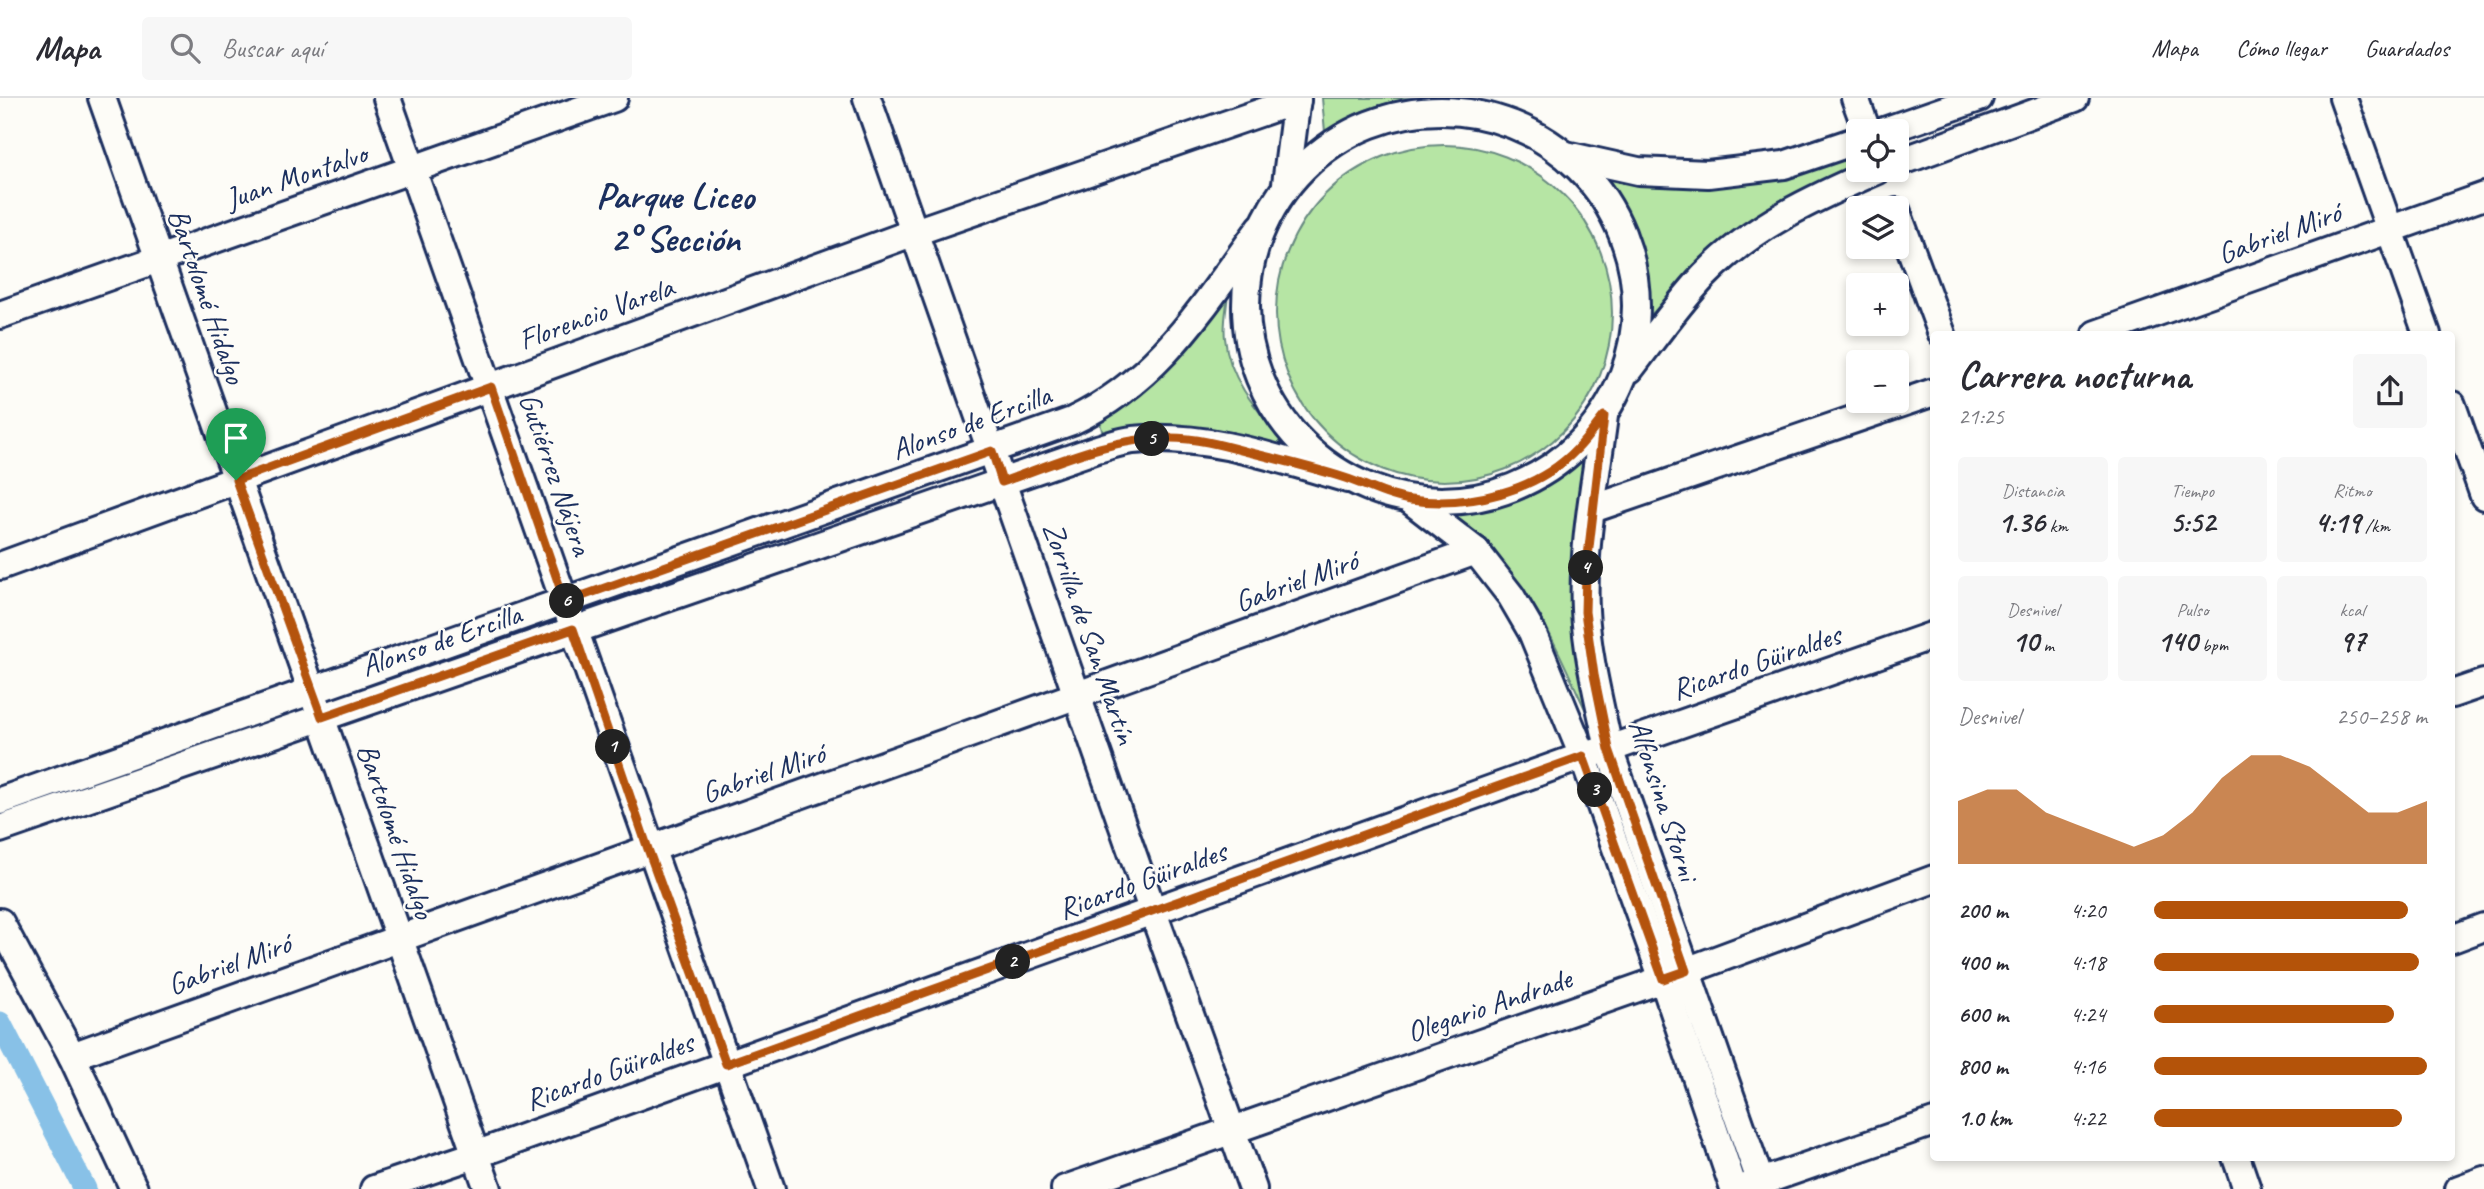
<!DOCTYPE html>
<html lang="es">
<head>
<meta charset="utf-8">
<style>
	:root { --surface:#fff; --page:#f7f7f7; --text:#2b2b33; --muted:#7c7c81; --line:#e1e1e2; --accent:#b45309 }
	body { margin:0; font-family:Caveat,sans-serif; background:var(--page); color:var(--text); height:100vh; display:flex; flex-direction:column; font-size:26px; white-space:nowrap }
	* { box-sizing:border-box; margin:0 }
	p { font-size:23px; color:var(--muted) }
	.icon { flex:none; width:38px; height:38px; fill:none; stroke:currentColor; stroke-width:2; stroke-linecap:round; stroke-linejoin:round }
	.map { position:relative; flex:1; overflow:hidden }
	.panel { position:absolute; left:1930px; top:233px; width:525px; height:830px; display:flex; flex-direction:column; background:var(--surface); border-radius:7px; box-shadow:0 4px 10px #0003 }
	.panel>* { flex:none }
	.controls { position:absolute; left:1846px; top:21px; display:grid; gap:14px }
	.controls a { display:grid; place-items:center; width:63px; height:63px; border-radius:7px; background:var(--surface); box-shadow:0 4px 10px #0003; font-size:35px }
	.pin { position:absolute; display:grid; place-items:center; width:60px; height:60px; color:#fff; margin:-72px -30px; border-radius:50% 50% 50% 0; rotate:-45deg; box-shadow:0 0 7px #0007 }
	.pin .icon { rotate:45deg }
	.km { position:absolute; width:35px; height:35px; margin:-18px; border-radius:50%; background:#222; color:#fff; font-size:19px; line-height:35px; text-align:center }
	.round { display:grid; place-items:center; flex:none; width:74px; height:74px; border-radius:7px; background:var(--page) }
	.summary { display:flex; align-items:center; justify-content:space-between; height:119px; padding:0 28px }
	h1 { font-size:38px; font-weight:700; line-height:52px }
	.metrics { display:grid; grid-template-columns:repeat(3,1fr); gap:10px; height:119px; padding:7px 28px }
	.metrics div { display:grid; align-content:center; border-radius:7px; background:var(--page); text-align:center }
	.metrics b { font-size:30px; font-weight:700 }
	.metrics small { font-size:19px; font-weight:400 }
	.metrics p { font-size:19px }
	.chart { height:196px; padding:14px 28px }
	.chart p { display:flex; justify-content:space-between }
	.chart svg { width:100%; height:126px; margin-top:7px; fill:var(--accent); opacity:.7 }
	ul { padding:0 28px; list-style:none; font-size:23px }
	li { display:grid; grid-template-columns:112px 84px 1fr; align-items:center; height:52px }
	li i { height:18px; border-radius:9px; background:var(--accent) }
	header { display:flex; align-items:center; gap:42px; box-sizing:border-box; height:98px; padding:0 35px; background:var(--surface); border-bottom:2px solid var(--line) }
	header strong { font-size:33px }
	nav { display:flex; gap:38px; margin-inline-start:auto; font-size:24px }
	.search { width:490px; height:63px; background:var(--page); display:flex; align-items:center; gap:18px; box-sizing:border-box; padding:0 24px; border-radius:7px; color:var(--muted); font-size:26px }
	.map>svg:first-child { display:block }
	.green { fill:#b6e5a4; stroke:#688a81; stroke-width:2 }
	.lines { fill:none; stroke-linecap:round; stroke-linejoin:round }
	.canal { stroke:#88c1e7; stroke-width:23 }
	.minor-casing { stroke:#1b2f5e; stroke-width:32 }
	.minor { stroke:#fdfcf7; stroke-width:26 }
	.route-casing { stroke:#fff; stroke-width:14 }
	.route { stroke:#b45309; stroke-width:9 }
	.labels { text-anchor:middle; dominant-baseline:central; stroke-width:5; stroke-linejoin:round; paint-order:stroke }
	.street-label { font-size:30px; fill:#1b2f5e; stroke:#fdfcf7 }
	.district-label { font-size:37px; font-weight:bold; fill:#1b2f5e; stroke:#fdfcf7 }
</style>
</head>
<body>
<header>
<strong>Mapa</strong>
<div class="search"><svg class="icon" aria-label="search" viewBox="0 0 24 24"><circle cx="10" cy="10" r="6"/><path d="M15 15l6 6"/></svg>Buscar aquí</div>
<nav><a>Mapa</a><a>Cómo llegar</a><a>Guardados</a></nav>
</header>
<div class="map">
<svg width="2484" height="1091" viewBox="0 0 2484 1091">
	<rect width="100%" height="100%" fill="#fdfcf7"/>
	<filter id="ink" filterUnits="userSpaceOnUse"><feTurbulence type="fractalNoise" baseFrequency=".0143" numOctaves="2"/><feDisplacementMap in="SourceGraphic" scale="14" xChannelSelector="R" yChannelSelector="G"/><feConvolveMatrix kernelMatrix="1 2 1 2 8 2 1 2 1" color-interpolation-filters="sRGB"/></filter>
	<g filter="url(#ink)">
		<!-- green -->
		<g class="green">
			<path d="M 1322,0 L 1413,0 C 1380,6 1352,13 1325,34 Z"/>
			<circle cx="1444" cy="215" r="168"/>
			<polygon points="1855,55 1858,66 1770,113 1718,147 1647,221 1646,174 1626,120 1595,70"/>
			<path d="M 1228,195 C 1227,209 1223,226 1225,240 C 1229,287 1266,321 1295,356 L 1104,340 L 1100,325 L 1153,283 Z"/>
			<path d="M 1591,349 L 1580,384 L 1572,487 L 1586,613 C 1564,567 1544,515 1511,475 C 1488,449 1461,429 1433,408 C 1504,416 1539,395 1591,349 Z"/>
		</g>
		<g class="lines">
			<!-- canal -->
			<polyline class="canal" points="0,925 85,1091"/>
			<defs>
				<g id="minor">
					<polyline points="102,0 488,1091"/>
					<path d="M 387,0 C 517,363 640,728 771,1091"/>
					<polyline points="867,0 1153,814 1253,1091"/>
					<polyline points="1855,0 1867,33"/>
					<polyline points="2343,0 2427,236"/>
					<circle cx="1441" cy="208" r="195"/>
					<polyline points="1884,33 1979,0"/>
					<polyline points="1566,57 1638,73 1708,76 1784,67 1858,42"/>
					<polyline points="1897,65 2075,0"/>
					<polyline points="1286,86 1297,0"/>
					<polyline points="1897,114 1942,236"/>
					<polyline points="0,217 614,0"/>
					<polyline points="2096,236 2484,98"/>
					<path d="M 1630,271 C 1654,240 1677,207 1704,178 C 1752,128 1816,99 1878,72"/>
					<polyline points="2452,307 2484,398"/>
					<path d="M 1604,318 C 1596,382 1582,448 1585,512 C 1587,558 1600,606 1609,651 L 1763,1091"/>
					<polyline points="1410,402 1476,453 1511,498 1532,534 1583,658 1663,881 1734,1091"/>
					<polyline points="1592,411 1934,294"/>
					<polyline points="0,468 912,135 1297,2"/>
					<polyline points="2452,596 2484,585"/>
					<path d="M 0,703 L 1072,323 C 1161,281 1204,206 1261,129"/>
					<path d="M 0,731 L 1097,351 C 1109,348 1121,343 1133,342 C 1207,335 1278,361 1348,381"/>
					<polyline points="0,824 72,958 134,1091"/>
					<polyline points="2452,841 2484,829"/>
					<path d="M 72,958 C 539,788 1009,624 1476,453"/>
					<polyline points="2236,1059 2247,1091"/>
					<polyline points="1746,1089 1934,1024"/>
					<polyline points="374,1091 475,1057 1583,658 1609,651 1934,537"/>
					<polyline points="1065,1091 1686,873 1934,781"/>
					<polyline points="2459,1091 2484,1082"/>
				</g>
			</defs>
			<!-- minor casing -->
			<use href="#minor" class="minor-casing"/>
			<!-- minor -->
			<use href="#minor" class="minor"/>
		</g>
	</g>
	<g class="lines" filter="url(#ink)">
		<defs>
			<path id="route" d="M 491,289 L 565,504 L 992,353 L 1002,384 C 1056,365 1111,339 1170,340 C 1197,340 1222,347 1248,354 C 1281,362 1314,370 1345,380 C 1367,387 1387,399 1410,402 C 1468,410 1536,394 1577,351 C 1587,341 1595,329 1604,318 L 1586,476 L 1585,514 L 1594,577 L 1609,651 L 1686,873 L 1663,881 L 1583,658 L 726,966 L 648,751 L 573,531 L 322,619 L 236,382 Z"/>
		</defs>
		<!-- route casing -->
		<use href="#route" class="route-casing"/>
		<!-- route -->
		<use href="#route" class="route"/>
	</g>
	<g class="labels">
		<!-- street labels -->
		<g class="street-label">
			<text transform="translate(296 78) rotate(-19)">Juan Montalvo</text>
			<text transform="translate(2279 135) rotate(-20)">Gabriel Miró</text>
			<text transform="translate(207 198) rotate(71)">Bartolomé Hidalgo</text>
			<text transform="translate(596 215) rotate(-20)">Florencio Varela</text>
			<text transform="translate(971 324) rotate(-20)">Alonso de Ercilla</text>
			<text transform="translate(556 376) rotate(71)">Gutiérrez Nájera</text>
			<text transform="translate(1296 483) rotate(-20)">Gabriel Miró</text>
			<text transform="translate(1090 535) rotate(71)">Zorrilla de San Martín</text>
			<text transform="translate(441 542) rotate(-19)">Alonso de Ercilla</text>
			<text transform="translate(1756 564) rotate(-19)">Ricardo Güiraldes</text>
			<text transform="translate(763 675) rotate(-19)">Gabriel Miró</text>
			<text transform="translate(1664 702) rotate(72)">Alfonsina Storni</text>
			<text transform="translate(396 733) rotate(71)">Bartolomé Hidalgo</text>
			<text transform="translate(1142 782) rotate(-20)">Ricardo Güiraldes</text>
			<text transform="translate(229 866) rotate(-20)">Gabriel Miró</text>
			<text transform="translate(1489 907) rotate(-19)">Olegario Andrade</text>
			<text transform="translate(609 973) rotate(-20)">Ricardo Güiraldes</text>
		</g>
		<!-- district labels -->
		<g class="district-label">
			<text x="675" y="97">Parque Liceo<tspan x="675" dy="43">2° Sección</tspan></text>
		</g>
	</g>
</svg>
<div class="controls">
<a><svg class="icon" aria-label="locate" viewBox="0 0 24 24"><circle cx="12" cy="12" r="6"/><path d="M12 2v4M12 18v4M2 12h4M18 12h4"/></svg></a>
<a><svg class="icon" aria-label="layers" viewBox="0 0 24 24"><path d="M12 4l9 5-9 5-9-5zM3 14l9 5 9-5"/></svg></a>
<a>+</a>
<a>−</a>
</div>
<div class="pin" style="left:236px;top:382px;background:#1e9e55"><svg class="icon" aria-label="arrive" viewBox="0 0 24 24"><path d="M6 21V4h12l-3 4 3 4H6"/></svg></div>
<b class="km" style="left:613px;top:649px">1</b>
<b class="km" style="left:1013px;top:864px">2</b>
<b class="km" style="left:1595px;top:692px">3</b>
<b class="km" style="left:1586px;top:470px">4</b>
<b class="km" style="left:1152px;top:341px">5</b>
<b class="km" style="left:567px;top:503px">6</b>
<section class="panel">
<div class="summary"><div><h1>Carrera nocturna</h1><p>21:25</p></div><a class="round"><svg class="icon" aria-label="share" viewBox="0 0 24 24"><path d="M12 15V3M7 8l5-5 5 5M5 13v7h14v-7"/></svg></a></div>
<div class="metrics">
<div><p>Distancia</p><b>1.36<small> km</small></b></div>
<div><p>Tiempo</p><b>5:52</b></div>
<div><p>Ritmo</p><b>4:19<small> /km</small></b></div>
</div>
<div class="metrics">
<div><p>Desnivel</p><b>10<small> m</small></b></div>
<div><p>Pulso</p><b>140<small> bpm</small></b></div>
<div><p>kcal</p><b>97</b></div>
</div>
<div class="chart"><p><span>Desnivel</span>250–258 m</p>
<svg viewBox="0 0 160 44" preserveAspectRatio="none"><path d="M0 44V22L10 18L20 18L30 26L40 30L50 34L60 38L70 34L80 26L90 14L100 6L110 6L120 10L130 18L140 26L150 26L160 22V44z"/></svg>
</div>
<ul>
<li><b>200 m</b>4:20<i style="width:93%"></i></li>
<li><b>400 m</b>4:18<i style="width:97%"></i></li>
<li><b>600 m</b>4:24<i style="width:88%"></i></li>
<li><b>800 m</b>4:16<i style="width:100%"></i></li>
<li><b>1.0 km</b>4:22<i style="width:91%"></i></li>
</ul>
</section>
</div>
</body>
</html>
